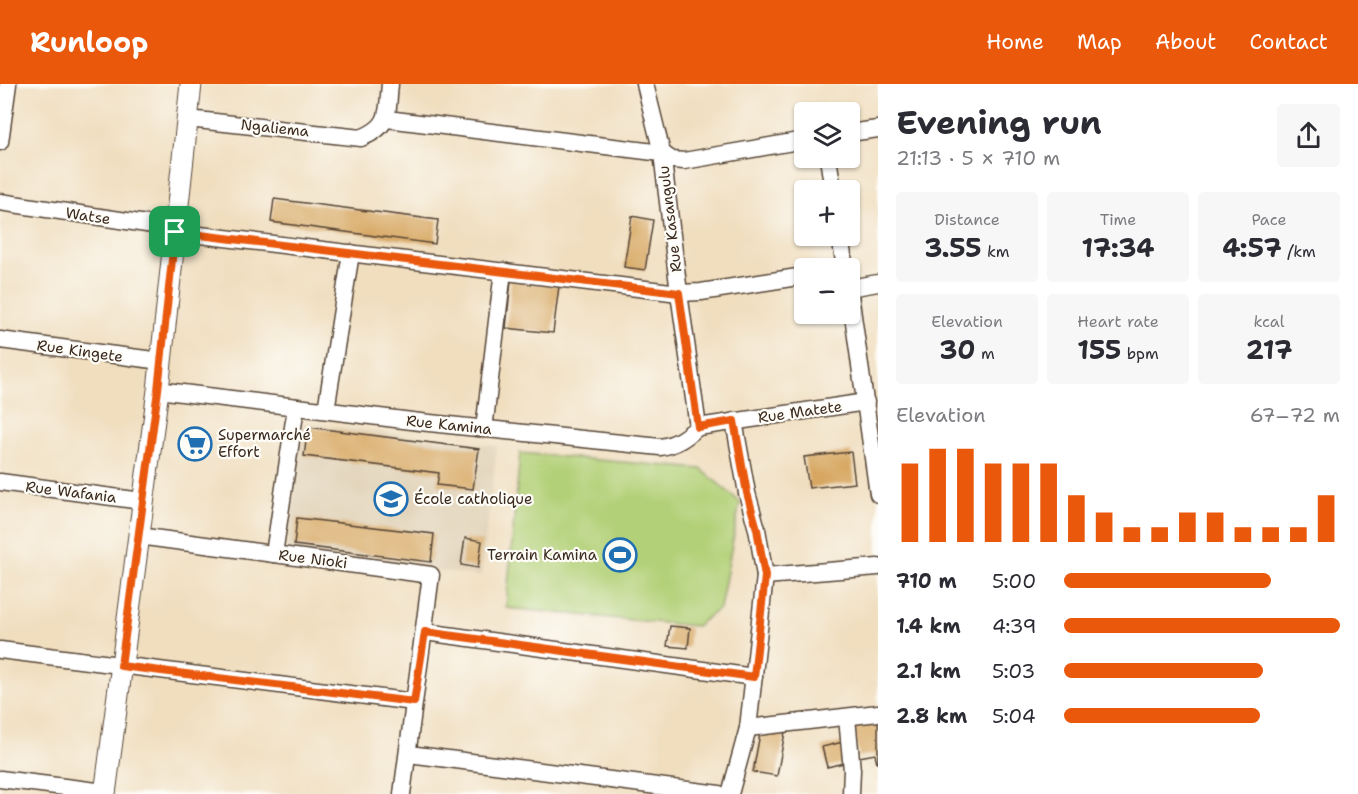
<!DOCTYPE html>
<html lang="en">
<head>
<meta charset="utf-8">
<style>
	:root { --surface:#fff; --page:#f7f7f7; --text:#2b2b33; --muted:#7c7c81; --accent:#ea580c }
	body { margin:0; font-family:"Shantell Sans",sans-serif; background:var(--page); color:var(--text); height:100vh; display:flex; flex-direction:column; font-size:22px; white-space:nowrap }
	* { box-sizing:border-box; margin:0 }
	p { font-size:20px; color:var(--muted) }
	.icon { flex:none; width:33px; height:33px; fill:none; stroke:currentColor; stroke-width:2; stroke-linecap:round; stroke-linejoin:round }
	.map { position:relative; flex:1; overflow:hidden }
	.details { display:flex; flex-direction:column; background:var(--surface); width:480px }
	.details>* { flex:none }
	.buttons { position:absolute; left:794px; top:18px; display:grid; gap:12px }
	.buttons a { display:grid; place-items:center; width:66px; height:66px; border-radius:6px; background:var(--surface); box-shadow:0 2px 4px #0004; font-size:30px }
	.pin { position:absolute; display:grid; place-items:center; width:51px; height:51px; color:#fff; margin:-26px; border-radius:12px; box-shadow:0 3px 9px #0006 }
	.round { display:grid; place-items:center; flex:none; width:63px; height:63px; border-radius:6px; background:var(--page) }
	.headline { display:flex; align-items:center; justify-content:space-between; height:102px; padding:0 18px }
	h1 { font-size:33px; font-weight:700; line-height:45px }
	.figures { display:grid; grid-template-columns:repeat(3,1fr); gap:9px; height:102px; padding:6px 18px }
	.figures div { display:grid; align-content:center; border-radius:6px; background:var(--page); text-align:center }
	.figures b { font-size:26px; font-weight:700 }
	.figures small { font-size:16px; font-weight:400 }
	.figures p { font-size:16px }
	.chart { height:168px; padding:12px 18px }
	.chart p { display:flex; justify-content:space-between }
	.chart svg { width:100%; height:108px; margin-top:6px; stroke:var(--accent); stroke-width:6 }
	ul { padding:0 18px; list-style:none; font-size:20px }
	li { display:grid; grid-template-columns:96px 72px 1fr; align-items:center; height:45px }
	li i { height:15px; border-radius:8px; background:var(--accent) }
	header { display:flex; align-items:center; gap:36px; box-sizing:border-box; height:84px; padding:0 30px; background:var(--accent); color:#fff }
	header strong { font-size:28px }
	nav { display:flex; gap:33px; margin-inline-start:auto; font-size:21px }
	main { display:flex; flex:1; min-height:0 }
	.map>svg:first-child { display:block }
	.built { fill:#deceb1 }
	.green { fill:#b2d077; stroke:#767d4a; stroke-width:1.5 }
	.building { fill:#d7a762 }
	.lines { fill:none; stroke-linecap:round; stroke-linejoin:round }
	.minor-casing { stroke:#564536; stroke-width:19 }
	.tertiary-casing { stroke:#564536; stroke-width:23 }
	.minor { stroke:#fff; stroke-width:16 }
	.tertiary { stroke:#fff; stroke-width:21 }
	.route-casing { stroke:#fff; stroke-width:12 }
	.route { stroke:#ea580c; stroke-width:8 }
	.labels { text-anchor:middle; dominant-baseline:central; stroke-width:4.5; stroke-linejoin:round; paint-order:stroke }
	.street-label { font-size:15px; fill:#3b2a1e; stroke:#fdfcf7 }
	.poi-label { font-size:15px; fill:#3b2a1e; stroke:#fdfcf7; text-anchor:start }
</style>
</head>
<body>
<header>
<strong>Runloop</strong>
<nav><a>Home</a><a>Map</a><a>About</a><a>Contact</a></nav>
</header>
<main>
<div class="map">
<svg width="878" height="710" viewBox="0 0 878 710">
	<rect width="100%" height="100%" fill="#fdfcf7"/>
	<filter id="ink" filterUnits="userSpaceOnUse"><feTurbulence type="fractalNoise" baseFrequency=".0167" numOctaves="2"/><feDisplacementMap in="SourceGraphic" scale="12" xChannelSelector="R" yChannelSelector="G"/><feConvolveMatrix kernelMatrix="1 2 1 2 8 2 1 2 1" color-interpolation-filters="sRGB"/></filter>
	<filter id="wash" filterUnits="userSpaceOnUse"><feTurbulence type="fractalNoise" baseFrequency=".008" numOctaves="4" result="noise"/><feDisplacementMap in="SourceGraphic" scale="24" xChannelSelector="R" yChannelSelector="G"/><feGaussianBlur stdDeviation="1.35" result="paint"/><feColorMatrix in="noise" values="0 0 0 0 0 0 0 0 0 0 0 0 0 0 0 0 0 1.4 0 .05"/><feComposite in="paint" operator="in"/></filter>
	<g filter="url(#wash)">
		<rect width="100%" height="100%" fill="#f0debf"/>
		<!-- built -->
		<polygon class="built" points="302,339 497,362 481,492 286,469"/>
		<!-- green -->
		<polygon class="green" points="520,369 701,385 740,418 720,524 696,542 506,524"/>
		<g id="blocks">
			<!-- building -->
			<g class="building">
				<polygon points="274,115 438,136 435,160 271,138"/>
				<polygon points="632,132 653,136 645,186 624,183"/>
				<polygon points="511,197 559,202 553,249 506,244"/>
				<polygon points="308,343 479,365 473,405 437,401 439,389 304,372"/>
				<polygon points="851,368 855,399 809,404 804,373"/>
				<polygon points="297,434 434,450 431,478 294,461"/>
				<polygon points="465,454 482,457 478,484 461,481"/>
				<polygon points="670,542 690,544 688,564 667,562"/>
				<polygon points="878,636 878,679 877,679 875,670 859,673 853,640"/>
				<polygon points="761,644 785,648 777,692 753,688"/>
				<polygon points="843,658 848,678 827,683 822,663"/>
			</g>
		</g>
	</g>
	<g filter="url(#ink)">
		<use href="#blocks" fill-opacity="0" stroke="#564536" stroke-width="1.5"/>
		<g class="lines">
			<defs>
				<g id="minor">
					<polyline points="645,0 662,69 679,209 698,343"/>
					<path d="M 188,35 L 361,54 C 391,42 387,29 390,0"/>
					<polyline points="387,35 662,69 672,76 684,77 804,56"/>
					<polyline points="849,49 878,45"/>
					<polyline points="0,58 8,0"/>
					<polyline points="828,74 833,106"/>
					<polyline points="0,118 160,142 175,148 679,209 701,208 804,192"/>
					<polyline points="840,152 845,184"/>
					<polyline points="849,203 878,410"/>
					<polyline points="849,204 878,199"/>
					<polyline points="0,256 161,277"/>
					<path d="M 158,306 L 420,338 L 660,363 C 676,361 686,353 698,343 L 866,318"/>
					<polyline points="326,326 351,169"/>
					<polyline points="484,345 503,187"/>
					<polyline points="0,398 142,417"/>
					<polyline points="138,452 431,491 402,710"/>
					<polyline points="274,470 296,323"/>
					<polyline points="765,492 878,483"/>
					<polyline points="425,548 754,593"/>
					<polyline points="0,566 414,618"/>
					<polyline points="847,634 852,686 851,710"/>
					<polyline points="748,644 878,629"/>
					<polyline points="409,670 719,710"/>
					<polyline points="0,695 105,708"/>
					<polyline points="730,710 748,644 765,492 757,445 747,409 734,337"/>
				</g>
				<polyline id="tertiary" points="105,710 158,306 191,0"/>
			</defs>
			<!-- minor casing -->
			<use href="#minor" class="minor-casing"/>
			<!-- tertiary casing -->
			<use href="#tertiary" class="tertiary-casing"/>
			<!-- minor -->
			<use href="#minor" class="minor"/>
			<!-- tertiary -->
			<use href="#tertiary" class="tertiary"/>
		</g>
	</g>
	<g class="lines" filter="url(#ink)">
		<defs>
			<polygon id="route" points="175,148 679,209 698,343 734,337 747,409 757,445 765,492 754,593 425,548 414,618 121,582 158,306"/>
		</defs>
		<!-- route casing -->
		<use href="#route" class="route-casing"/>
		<!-- route -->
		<use href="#route" class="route"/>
	</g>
	<!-- icons -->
	<defs>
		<symbol id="supermarket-ring" viewBox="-11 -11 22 22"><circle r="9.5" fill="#fdfcf7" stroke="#1f6fb2" stroke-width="1.5"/><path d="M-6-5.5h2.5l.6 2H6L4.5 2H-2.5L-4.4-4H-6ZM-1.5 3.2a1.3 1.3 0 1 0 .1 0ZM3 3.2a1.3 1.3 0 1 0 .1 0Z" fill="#1f6fb2"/></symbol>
		<symbol id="school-ring" viewBox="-11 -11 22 22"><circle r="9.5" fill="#fdfcf7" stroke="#1f6fb2" stroke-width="1.5"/><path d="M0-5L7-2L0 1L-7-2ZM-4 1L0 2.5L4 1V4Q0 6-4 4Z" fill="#1f6fb2"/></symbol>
		<symbol id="stadium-ring" viewBox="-11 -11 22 22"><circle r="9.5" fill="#fdfcf7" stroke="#1f6fb2" stroke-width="1.5"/><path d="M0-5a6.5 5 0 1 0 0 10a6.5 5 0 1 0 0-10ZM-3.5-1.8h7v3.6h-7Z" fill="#1f6fb2"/></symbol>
	</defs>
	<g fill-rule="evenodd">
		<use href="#supermarket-ring" x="176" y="341" width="38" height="38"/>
		<use href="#school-ring" x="372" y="396" width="38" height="38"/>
		<use href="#stadium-ring" x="601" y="452" width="38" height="38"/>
	</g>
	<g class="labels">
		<!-- street labels -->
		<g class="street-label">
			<text transform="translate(275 44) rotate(6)">Ngaliema</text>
			<text transform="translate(88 132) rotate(8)">Watse</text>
			<text transform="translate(670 135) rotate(-97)">Rue Kasangulu</text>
			<text transform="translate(80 267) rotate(8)">Rue Kingete</text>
			<text transform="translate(800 328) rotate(-8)">Rue Matete</text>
			<text transform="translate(449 341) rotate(6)">Rue Kamina</text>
			<text transform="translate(71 408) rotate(7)">Rue Wafania</text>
			<text transform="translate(313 475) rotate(7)">Rue Nioki</text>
		</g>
		<!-- poi labels -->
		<g class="poi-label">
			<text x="218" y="351">Supermarché<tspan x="218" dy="17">Effort</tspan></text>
			<text x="414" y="415">École catholique</text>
			<text x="597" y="471" text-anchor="end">Terrain Kamina</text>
		</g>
	</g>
</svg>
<div class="buttons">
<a><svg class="icon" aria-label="layers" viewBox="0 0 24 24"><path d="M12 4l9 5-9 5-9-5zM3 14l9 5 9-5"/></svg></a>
<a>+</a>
<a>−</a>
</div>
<div class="pin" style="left:175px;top:148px;background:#1e9e55"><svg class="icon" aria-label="arrive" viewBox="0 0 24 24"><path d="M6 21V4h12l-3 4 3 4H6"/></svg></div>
</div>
<section class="details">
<div class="headline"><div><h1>Evening run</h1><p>21:13 · 5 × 710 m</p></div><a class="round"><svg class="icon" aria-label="share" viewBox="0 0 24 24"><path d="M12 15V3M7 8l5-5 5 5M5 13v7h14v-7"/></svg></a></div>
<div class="figures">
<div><p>Distance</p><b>3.55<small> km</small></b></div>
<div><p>Time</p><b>17:34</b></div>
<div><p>Pace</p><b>4:57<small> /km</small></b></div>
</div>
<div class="figures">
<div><p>Elevation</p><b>30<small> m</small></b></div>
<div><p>Heart rate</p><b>155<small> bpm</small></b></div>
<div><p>kcal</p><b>217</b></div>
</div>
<div class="chart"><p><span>Elevation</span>67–72 m</p>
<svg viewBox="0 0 160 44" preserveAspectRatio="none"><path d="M5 44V12M15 44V6M25 44V6M35 44V12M45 44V12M55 44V12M65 44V25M75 44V32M85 44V38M95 44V38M105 44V32M115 44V32M125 44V38M135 44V38M145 44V38M155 44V25"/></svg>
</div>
<ul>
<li><b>710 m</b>5:00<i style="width:75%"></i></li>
<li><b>1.4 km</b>4:39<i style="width:100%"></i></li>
<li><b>2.1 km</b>5:03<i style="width:72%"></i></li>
<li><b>2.8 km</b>5:04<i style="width:71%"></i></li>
</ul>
</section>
</main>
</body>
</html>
